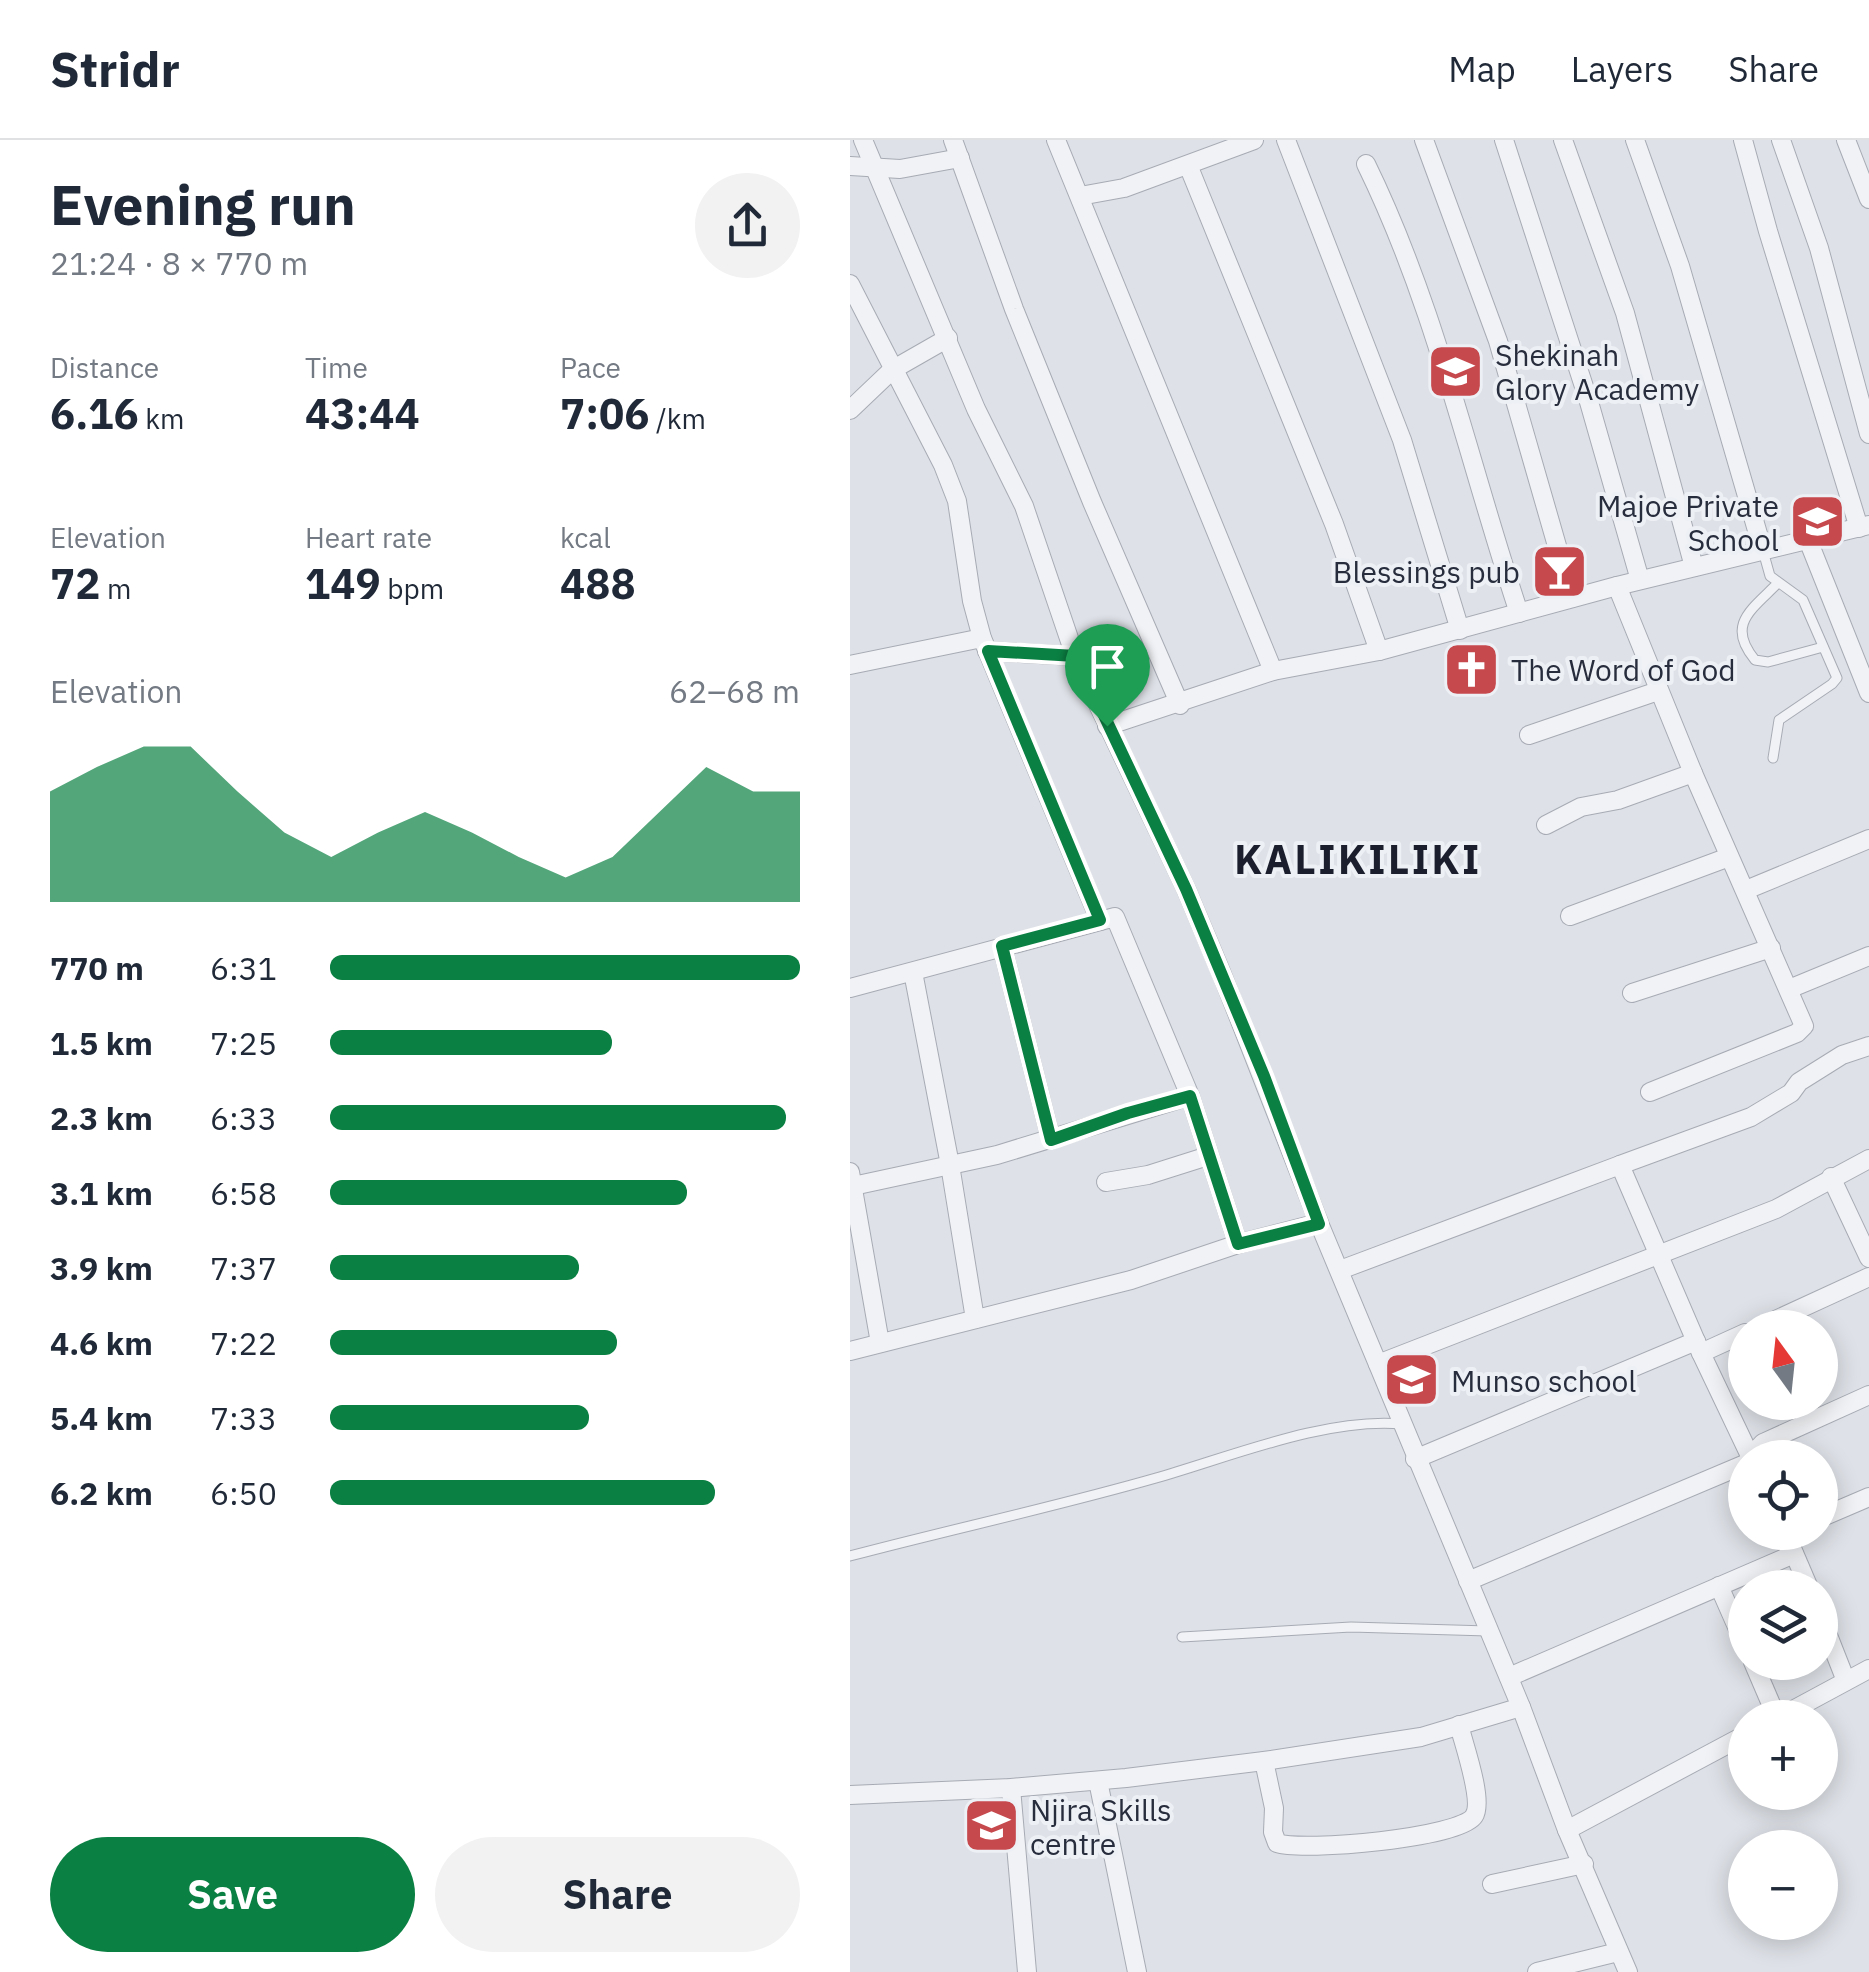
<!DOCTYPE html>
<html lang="en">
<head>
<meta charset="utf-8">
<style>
	:root { --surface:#fff; --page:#f2f2f3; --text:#1f2937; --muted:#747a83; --line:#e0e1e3; --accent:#0b8043 }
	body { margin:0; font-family:"IBM Plex Sans",sans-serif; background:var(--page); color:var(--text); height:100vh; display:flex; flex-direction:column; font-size:38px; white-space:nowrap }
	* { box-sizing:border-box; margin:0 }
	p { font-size:32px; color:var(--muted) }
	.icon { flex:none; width:55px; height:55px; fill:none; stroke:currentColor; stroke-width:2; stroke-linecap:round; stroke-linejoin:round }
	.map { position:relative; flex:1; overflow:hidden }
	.drawer { display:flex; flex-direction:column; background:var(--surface); width:850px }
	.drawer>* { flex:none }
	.needle { width:65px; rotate:345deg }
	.fabs { position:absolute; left:878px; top:1170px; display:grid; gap:20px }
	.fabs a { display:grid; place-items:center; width:110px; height:110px; border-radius:50%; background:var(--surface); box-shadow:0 5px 25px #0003; font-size:50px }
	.pin { position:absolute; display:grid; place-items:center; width:85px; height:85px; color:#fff; margin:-102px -42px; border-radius:50% 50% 50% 0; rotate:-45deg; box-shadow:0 0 10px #0007 }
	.pin .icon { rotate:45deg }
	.round { display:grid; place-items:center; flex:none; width:105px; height:105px; border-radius:52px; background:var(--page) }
	.summary { display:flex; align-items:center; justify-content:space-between; height:170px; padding:0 50px }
	h1 { font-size:55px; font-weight:800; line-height:75px }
	.figures { display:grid; grid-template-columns:repeat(3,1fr); gap:15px; height:170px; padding:10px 50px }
	.figures div { display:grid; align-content:center }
	.figures b { font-size:42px; font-weight:800 }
	.figures small { font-size:28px; font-weight:400 }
	.figures p { font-size:28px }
	.chart { height:280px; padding:20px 50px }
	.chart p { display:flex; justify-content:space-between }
	.chart svg { width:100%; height:180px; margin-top:10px; fill:var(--accent); opacity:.7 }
	.action { display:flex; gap:20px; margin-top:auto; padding:20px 50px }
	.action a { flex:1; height:115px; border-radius:60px; background:var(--accent); color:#fff; font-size:40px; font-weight:800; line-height:115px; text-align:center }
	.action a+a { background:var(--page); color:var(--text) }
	ul { padding:0 50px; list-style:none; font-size:32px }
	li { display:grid; grid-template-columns:160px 120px 1fr; align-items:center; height:75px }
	li i { height:25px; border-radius:12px; background:var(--accent) }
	header { display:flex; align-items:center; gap:60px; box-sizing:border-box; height:140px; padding:0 50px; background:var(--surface); border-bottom:2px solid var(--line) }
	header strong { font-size:48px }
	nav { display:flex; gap:55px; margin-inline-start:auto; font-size:35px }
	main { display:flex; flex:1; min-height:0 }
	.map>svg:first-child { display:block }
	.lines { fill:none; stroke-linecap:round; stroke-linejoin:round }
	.service-casing { stroke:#a7abb4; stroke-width:11 }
	.minor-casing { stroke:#a7abb4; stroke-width:20 }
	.service { stroke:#f1f2f5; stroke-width:9 }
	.minor { stroke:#f1f2f5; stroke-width:18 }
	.route-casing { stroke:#fff; stroke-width:20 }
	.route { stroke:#0b8043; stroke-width:12 }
	.labels { text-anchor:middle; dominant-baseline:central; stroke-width:8; stroke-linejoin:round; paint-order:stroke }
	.poi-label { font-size:30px; fill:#282d3d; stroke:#edf0f5; text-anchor:start }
	.district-label { font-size:40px; font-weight:bold; letter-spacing:2.5px; fill:#1b1f2d; stroke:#edf0f5 }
</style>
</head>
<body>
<header>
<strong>Stridr</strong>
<nav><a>Map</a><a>Layers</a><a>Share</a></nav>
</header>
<main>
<section class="drawer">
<div class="summary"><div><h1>Evening run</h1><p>21:24 · 8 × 770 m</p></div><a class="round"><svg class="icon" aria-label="share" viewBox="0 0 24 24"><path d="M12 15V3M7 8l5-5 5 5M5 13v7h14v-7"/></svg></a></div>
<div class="figures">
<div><p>Distance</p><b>6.16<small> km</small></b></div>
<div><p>Time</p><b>43:44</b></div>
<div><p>Pace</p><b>7:06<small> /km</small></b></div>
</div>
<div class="figures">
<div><p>Elevation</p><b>72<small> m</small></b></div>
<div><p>Heart rate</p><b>149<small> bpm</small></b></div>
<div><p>kcal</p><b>488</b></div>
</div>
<div class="chart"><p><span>Elevation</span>62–68 m</p>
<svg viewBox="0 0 160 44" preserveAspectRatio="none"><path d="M0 44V17L10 11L20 6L30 6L40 17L50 27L60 33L70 27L80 22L90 27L100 33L110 38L120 33L130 22L140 11L150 17L160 17V44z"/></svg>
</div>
<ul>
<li><b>770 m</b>6:31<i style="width:100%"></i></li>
<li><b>1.5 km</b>7:25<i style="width:60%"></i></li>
<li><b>2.3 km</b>6:33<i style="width:97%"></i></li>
<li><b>3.1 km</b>6:58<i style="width:76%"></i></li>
<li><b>3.9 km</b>7:37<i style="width:53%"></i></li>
<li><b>4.6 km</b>7:22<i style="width:61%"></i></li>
<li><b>5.4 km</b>7:33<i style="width:55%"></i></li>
<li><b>6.2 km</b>6:50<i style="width:82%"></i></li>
</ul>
<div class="action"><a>Save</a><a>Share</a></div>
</section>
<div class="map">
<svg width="1019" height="1832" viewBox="0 0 1019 1832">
	<rect width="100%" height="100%" fill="#dee1e7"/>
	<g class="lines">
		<defs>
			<g id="service">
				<polyline points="913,411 920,436 953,460 987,538 982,544 929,580 923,618"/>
				<path d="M 927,444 C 901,470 876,485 905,520 L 918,522 L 973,507"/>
				<path d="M 0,1416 C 102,1389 205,1367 306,1338 C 380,1317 476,1277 552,1284"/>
				<polyline points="332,1497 501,1487 638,1491"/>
			</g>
			<g id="minor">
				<polyline points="13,0 126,269 174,366 225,516 336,749 371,832 469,1083 671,1567 717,1690 778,1832"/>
				<polyline points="103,0 164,169 242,362 330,565"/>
				<polyline points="206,0 423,531"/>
				<polyline points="436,0 552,300 610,490"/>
				<polyline points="574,0 648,201 722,458"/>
				<polyline points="654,0 739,262 790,440"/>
				<polyline points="713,0 775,173 844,427"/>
				<polyline points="785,0 830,126 913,411"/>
				<polyline points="893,0 918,91 1009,388"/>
				<polyline points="931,0 969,108 1019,294"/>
				<polyline points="996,0 1019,59"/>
				<path d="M 516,24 C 586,167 619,323 669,473"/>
				<polyline points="338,25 484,384 529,511"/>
				<polyline points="0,26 50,29 110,18"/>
				<polyline points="230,56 274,48 404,0"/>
				<polyline points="0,144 93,325 107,361 122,461 132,498 250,781"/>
				<polyline points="0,270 42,230 98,198"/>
				<polyline points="958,400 1019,553"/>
				<polyline points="767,446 843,633 954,886 947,893 800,952"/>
				<polyline points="137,511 225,516"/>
				<polyline points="0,525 132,498"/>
				<polyline points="257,586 423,531 529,511 767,446 1019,385"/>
				<polyline points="679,595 808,551"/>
				<polyline points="696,685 731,667 768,660 843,633"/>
				<polyline points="896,750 1019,699"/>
				<polyline points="720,776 879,717"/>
				<polyline points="152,806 201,1000"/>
				<polyline points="63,832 100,1025 125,1179"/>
				<polyline points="0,848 265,777 340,956 388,1104"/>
				<polyline points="939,849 1019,816"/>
				<polyline points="782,853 921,808"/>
				<polyline points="770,1025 901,977 941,953 949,942 992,915 1019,906"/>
				<polyline points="0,1032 30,1203"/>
				<polyline points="981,1037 1019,1118"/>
				<polyline points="256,1042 298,1035 358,1016"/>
				<polyline points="3,1046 147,1015 340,956"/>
				<polyline points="490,1130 770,1025 851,1213 901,1318"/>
				<polyline points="908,1188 1019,1137"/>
				<polyline points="0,1211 281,1140 388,1104 469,1083"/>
				<polyline points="851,1213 895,1193"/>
				<polyline points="528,1224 926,1069 1019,1019"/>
				<polyline points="899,1318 913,1303 1019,1255"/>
				<polyline points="565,1319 846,1201"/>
				<polyline points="970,1378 1019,1357"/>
				<polyline points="935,1392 959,1448"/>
				<polyline points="618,1441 895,1324"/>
				<polyline points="869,1446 895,1505"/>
				<polyline points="970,1475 996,1541"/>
				<polyline points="903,1522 927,1578"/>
				<polyline points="659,1537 944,1414"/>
				<polyline points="928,1578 1019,1529"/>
				<path d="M 414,1621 L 424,1668 L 423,1692 L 427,1703 C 453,1712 611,1698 624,1676 C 634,1661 614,1605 609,1585"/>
				<polyline points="248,1641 287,1832"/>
				<polyline points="161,1648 177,1832"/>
				<polyline points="0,1655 161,1648 276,1638 414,1621 571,1597 671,1567"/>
				<polyline points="717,1690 895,1595"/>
				<polyline points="642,1744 734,1724"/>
				<polyline points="687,1832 768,1812"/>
			</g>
		</defs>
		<!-- service casing -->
		<use href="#service" class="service-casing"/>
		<!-- minor casing -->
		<use href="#minor" class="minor-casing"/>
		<!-- service -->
		<use href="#service" class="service"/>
		<!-- minor -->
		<use href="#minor" class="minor"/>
	</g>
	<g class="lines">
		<defs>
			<polygon id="route" points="138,511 226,516 336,749 414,936 469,1084 388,1104 340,956 278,973 201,1000 152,806 250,780"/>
		</defs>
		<!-- route casing -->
		<use href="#route" class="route-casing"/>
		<!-- route -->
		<use href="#route" class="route"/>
	</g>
	<!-- icons -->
	<defs>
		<symbol id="school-square" viewBox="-11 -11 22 22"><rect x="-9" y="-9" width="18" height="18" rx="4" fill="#c6494e" stroke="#edf0f5"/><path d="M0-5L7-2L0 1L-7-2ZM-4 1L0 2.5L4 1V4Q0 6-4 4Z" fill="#fff"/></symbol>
		<symbol id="bar-square" viewBox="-11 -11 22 22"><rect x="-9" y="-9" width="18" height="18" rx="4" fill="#c6494e" stroke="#edf0f5"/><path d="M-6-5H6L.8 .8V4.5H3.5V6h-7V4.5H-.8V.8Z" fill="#fff"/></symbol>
		<symbol id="church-square" viewBox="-11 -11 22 22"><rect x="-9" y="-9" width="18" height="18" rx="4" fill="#c6494e" stroke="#edf0f5"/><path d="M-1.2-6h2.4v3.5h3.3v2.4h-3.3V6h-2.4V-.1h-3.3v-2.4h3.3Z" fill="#fff"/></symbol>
	</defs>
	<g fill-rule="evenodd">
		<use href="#school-square" x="574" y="200" width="63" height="63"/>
		<use href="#school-square" x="936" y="350" width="63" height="63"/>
		<use href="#bar-square" x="678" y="400" width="63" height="63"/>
		<use href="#church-square" x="590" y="498" width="63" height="63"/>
		<use href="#school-square" x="530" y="1208" width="63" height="63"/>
		<use href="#school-square" x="110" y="1654" width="63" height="63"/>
	</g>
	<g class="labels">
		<!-- poi labels -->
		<g class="poi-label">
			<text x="645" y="214">Shekinah<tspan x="645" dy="34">Glory Academy</tspan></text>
			<text x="929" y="365" text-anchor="end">Majoe Private<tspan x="929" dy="34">School</tspan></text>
			<text x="670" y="431" text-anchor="end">Blessings pub</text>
			<text x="661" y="529">The Word of God</text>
			<text x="601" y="1240">Munso school</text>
			<text x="180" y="1669">Njira Skills<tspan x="180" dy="34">centre</tspan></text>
		</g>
		<!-- district labels -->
		<g class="district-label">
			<text x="508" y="719">KALIKILIKI</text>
		</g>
	</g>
</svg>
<div class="fabs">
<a><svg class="needle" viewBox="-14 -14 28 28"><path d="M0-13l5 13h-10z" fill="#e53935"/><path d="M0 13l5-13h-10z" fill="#747a83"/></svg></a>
<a><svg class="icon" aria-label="locate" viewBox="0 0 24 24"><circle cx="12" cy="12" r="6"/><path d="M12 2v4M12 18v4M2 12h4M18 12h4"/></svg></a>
<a><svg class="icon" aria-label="layers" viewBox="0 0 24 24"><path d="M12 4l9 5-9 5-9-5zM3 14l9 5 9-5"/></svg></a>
<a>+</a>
<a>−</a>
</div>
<div class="pin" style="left:257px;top:586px;background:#1e9e55"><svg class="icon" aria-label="arrive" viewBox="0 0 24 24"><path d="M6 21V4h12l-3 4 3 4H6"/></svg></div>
</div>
</main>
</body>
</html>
